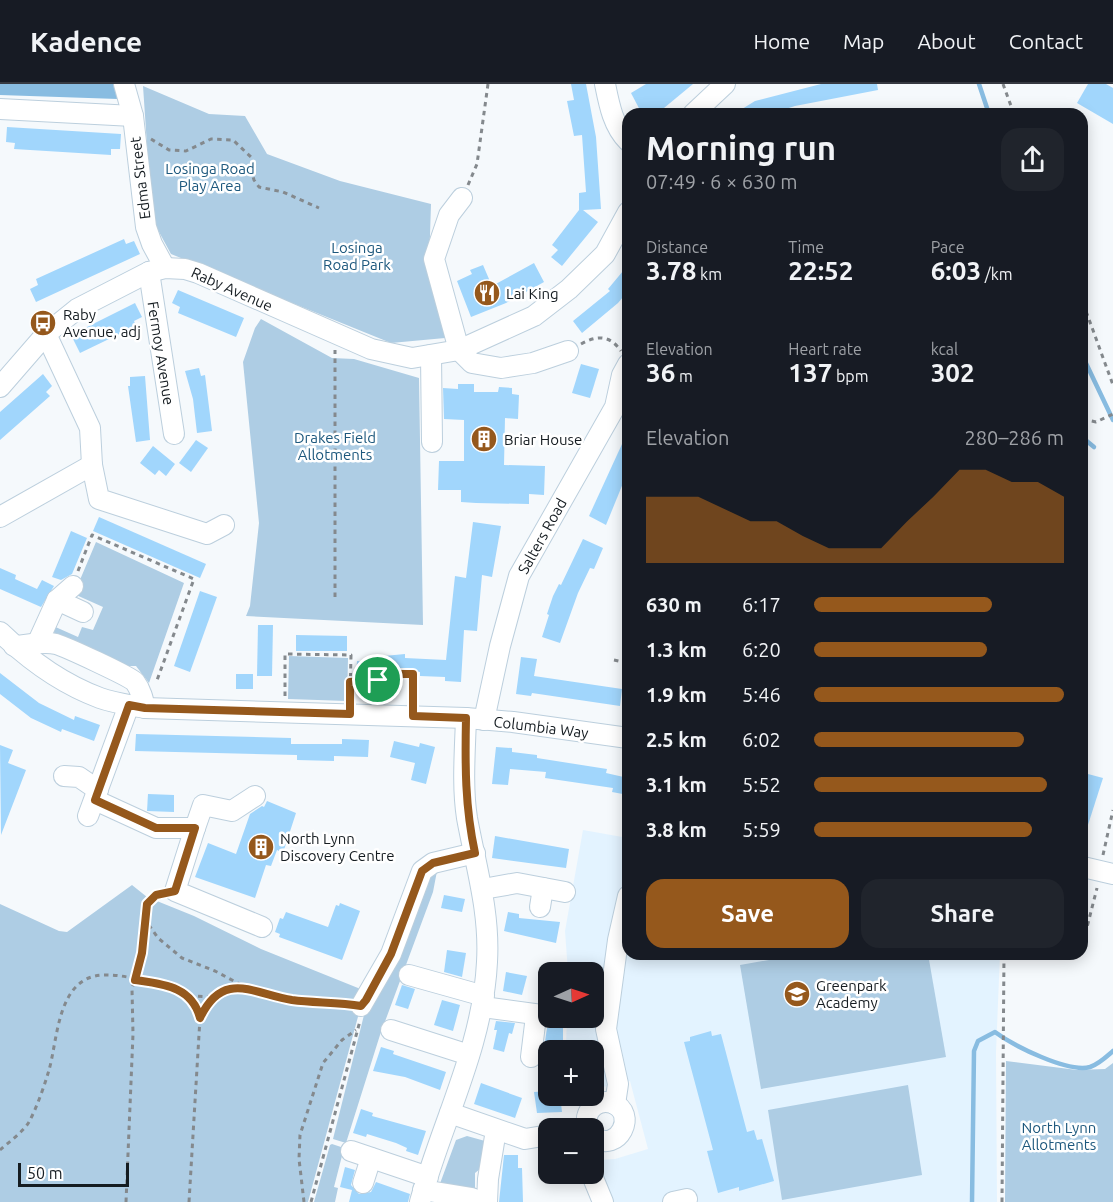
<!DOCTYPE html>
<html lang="en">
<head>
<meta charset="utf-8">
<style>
	:root { --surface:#171b24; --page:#20242c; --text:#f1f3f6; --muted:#9ea1a6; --line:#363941; --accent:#95581c }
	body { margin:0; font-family:Ubuntu,sans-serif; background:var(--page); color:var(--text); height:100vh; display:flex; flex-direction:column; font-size:22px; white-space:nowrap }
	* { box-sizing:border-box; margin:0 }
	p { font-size:20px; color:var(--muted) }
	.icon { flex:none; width:33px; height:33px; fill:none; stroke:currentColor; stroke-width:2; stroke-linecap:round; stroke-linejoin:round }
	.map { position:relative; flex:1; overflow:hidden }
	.panel { position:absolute; left:622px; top:24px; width:466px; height:852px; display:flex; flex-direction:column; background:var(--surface); border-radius:18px; box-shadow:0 3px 15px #0003 }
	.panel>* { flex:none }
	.needle { width:39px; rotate:87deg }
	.buttons { position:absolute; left:538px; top:878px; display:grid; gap:12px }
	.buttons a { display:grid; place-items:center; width:66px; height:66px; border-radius:12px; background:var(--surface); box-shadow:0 3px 15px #0003; font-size:30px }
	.scale { position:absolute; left:18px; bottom:15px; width:111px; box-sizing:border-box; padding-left:6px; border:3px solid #151c21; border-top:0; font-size:16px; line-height:21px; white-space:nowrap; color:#151c21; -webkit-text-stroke:4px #fff; paint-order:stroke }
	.pin { position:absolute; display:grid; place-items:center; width:51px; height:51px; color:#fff; margin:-26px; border:3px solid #fff; border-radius:50%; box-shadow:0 2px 6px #0007 }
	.round { display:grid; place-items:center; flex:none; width:63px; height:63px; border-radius:18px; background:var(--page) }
	.headline { display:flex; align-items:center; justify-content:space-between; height:102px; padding:0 24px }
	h1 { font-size:33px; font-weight:600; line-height:45px }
	.figures { display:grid; grid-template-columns:repeat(3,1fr); gap:9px; height:102px; padding:6px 24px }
	.figures div { display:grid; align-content:center }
	.figures b { font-size:26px; font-weight:600 }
	.figures small { font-size:16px; font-weight:400 }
	.figures p { font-size:16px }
	.chart { height:168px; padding:12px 24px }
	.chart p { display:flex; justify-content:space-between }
	.chart svg { width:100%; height:108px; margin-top:6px; fill:var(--accent); opacity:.7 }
	.button { display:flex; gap:12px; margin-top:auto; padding:12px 24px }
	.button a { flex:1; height:69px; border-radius:18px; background:var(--accent); color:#fff; font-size:24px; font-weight:600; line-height:69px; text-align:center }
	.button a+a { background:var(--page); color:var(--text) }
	ul { padding:0 24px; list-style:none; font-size:20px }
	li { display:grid; grid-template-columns:96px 72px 1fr; align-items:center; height:45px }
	li i { height:15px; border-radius:8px; background:var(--accent) }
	header { display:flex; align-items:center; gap:36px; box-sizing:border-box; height:84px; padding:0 30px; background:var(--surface); border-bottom:2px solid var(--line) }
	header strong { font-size:28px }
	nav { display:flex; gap:33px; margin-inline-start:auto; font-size:21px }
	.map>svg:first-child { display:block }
	.built { fill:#e3f3ff }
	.green { fill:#aecde4 }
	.water { fill:#88bce1 }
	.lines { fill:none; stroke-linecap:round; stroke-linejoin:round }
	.stream { stroke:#88bce1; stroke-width:4.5 }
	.building { fill:#a1d6fc }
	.minor-casing { stroke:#bccfdd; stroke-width:22 }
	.path { stroke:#84898d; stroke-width:3; stroke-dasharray:4.5 4.5; stroke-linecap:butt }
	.minor { stroke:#fff; stroke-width:20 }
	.route-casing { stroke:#fff; stroke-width:12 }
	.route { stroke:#95581c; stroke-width:8 }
	.labels { text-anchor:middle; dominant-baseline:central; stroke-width:5; stroke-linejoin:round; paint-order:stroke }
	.park-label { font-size:15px; fill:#1d587d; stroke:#fff }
	.street-label { font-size:15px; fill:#151c21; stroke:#fff }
	.poi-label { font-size:15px; fill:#151c21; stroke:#fff; text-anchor:start }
</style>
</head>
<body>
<header>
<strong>Kadence</strong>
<nav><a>Home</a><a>Map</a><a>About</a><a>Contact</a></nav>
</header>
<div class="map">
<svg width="1113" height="1118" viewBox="0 0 1113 1118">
	<rect width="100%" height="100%" fill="#f5f9fc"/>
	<!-- built -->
	<polygon class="built" points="583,746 628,754 628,870 1000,870 996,968 997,1118 610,1118 598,1076 615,1075 648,1065 630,997 594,1005 594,966 567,966 566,962 567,933 594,933 594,888 568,888 565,847"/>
	<!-- green -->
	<g class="green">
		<polygon points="143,2 209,30 245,32 267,70 340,97 431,120 429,183 441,218 445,254 391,259 171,170 152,135"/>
		<polygon points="261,235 332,274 354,275 419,294 423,541 246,532 250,522 259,439 243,278 255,244"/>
		<polygon points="96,458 184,499 149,599 136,582 128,582 48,546 51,541 78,553 82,543 93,546 103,523 74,510"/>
		<polygon points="289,572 348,574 347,617 288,615"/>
		<polygon points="437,787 433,808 380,951 346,1059 333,1055 366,923 422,794"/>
		<polygon points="132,801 147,813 194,832 261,865 368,908 359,929 308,1118 0,1118 0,820 59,847 67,848"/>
		<polygon points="803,870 928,870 946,973 761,1005 740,881"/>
		<polygon points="1006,977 1077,986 1105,985 1113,979 1113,1118 1005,1118"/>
		<polygon points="908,1001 922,1091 782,1116 768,1026"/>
		<polygon points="467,1052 485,1057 480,1085 475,1089 475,1111 438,1105 456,1056"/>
		<polygon points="332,1060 344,1064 334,1103 338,1104 335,1118 314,1118 330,1061"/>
	</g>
	<!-- water -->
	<polygon class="water" points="0,0 115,0 118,15 0,11"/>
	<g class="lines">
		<!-- stream -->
		<g class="stream">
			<polyline points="979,0 989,30"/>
			<polyline points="1083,273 1113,336"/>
			<polyline points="1083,354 1094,363"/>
			<path d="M 972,1118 L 974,967 L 978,957 L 995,948 C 1014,962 1068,989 1090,983 C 1099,980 1106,973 1113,967"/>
		</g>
	</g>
	<!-- building -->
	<g class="building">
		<polygon points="571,0 586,0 596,53 601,125 583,126 598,138 562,182 551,173 558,166 552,161 579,126 579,109 586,108 582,51 574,52 567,17 574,16"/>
		<polygon points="646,0 693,0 664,24 655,30 642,30 631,9"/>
		<polygon points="821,0 877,0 878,6 795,22 770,30 734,30 755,17"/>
		<polygon points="1088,0 1106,0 1113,4 1113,40 1077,19"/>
		<polygon points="7,43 121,50 120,65 111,65 111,71 14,65 15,59 6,58"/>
		<polygon points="124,155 126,160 134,157 140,170 36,218 30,205 38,201 36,195"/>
		<polygon points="534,179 544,198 506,219 471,233 457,197 472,190 470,186 483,181 492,202"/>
		<polygon points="628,181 628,207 618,219 582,249 573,237 610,207 608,205"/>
		<polygon points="178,206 244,234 236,253 178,229 180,223 172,219"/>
		<polygon points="135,219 142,233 134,237 136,242 80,269 71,251"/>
		<polygon points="581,280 599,285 590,314 572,309"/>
		<polygon points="199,284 201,292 205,291 212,347 197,349 193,315 185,287"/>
		<polygon points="43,290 52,302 46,308 50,312 0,356 0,328"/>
		<polygon points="145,292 150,356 136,358 128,302 130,302 130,293"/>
		<polygon points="458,300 474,300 474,308 498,308 499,303 512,304 512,310 519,311 518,335 505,334 504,381 545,382 544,411 529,410 529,420 476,419 461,418 461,406 438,406 439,377 464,377 464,336 444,335 443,304 458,305"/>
		<polygon points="628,347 628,387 606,441 589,432"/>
		<polygon points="196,356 208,364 191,388 179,379"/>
		<polygon points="153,362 175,380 166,392 159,386 155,391 140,379"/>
		<polygon points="99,433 206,480 200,494 93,447"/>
		<polygon points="473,438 501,442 492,493 482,491 477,547 464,546 461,598 445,597 445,593 420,592 420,588 389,587 389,591 373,590 373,595 356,594 357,577 373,578 373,573 405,570 405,574 446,576 455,492 466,494"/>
		<polygon points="71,447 87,454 72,490 61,496 52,493"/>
		<polygon points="583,455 603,464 594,485 590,484 578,509 560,559 542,553 549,531 547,530 553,512 559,500 561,501"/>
		<polygon points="0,484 16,491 15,495 37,505 42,496 54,502 41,523 0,505"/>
		<polygon points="200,507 217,513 190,588 174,582"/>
		<polygon points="258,541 273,541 272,592 257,592"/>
		<polygon points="296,551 347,552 347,567 296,567"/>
		<polygon points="521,573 537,575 534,592 622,605 620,622 532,609 531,612 516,610"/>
		<polygon points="0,589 39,619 74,636 75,632 100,641 94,657 62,645 61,648 31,634 0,610"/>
		<rect x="236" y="590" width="17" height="15"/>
		<polygon points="136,650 291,654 291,660 342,660 342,655 369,656 368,673 334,672 334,677 297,676 297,671 135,667"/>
		<polygon points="394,657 419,663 420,659 435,663 426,700 411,696 415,679 390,673"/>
		<polygon points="0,661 13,666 8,679 26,686 1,751"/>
		<polygon points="496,663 512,664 512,668 537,671 537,674 607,685 606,689 628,694 628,711 612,708 613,704 545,694 546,688 510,685 508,701 492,700"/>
		<polygon points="1088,690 1103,694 1087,744 1083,743 1083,709"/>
		<polygon points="148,710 174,711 174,728 147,727"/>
		<polygon points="267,717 296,729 283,769 277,766 271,782 266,781 255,814 195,793 208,759 236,770 250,730 262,722 264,723"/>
		<polygon points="495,752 569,765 566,784 492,774"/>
		<polygon points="444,811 465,815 462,828 441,824"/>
		<polygon points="340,819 360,827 342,876 279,853 280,850 275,848 280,834 283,835 286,828 328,843 336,821 339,822"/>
		<polygon points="508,828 519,830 519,834 560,838 556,859 504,847"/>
		<polygon points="447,866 466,869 462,893 444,888"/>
		<polygon points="506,888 527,892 522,911 503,907"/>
		<polygon points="402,901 415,905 408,925 395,921"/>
		<polygon points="442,916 460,921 453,947 434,941"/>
		<polygon points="496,937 515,939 512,950 509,949 504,968 493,965 497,946 494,946"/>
		<polygon points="563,942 563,964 544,964 547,944"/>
		<polygon points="711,947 712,952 721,950 747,1048 754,1046 757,1056 762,1055 774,1097 739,1107 739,1103 718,1109 707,1067 713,1066 684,958 690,957 690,953"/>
		<polygon points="381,963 394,967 393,970 446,988 440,1006 405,993 373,987"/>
		<polygon points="481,999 522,1014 515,1034 474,1020"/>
		<polygon points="549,1007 549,1011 560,1011 562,1028 537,1029 534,1008"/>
		<polygon points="361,1025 373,1029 372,1032 426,1047 418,1071 406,1067 407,1064 396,1059 367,1050 366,1053 353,1049"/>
		<polygon points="504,1071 518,1071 518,1084 522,1084 523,1118 499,1118"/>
		<polygon points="345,1083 355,1086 351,1101 359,1110 371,1108 376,1098 410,1110 408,1118 349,1118 352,1106 340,1103"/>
	</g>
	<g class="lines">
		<defs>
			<g id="minor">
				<polyline points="124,0 133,32 146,143 152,160 165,184"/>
				<path d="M 605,0 C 609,20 613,42 628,57"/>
				<polyline points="0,25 133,32"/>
				<polyline points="693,30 725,0"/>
				<polyline points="462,114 449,131 434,175 459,266 472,279 501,284 533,279 568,267"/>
				<polyline points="149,188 174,350"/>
				<polyline points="46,250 90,344 92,381 99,415 207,450 224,441"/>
				<polyline points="431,271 432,358"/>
				<polyline points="0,303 46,250 77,225 149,188 165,184 185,185 198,189 371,265 412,274 459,266 534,232 569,205 605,170 628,128"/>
				<polyline points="0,433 92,381"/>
				<polyline points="57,516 83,528"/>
				<path d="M 0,548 C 28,575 62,600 100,614 C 114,619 130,621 145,624 L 466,634 L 513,638 L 628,654"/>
				<polyline points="37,560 57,516 73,502"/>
				<path d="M 14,562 C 28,561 43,557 56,560 C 66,563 129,592 135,598 C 141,606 143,615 145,624"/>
				<polyline points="484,636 500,562 519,492 615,323 622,291 628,280"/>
				<polyline points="64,692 79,693 98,706"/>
				<polyline points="95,716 156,744 195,744 175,807 262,843"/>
				<polyline points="88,732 129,621"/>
				<polyline points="195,744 203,721 232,727 255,712"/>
				<polyline points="1083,783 1113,790"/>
				<polyline points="483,805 517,799 565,808"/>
				<polyline points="540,823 543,804"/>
				<polyline points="409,891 484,912"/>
				<polyline points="361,922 391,870 422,787 433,779 475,769"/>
				<polyline points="483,923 549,932"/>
				<polyline points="391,946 469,971"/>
				<polyline points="531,973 536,932"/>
				<polyline points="615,1020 618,1000 606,945 618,856 628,812"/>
				<polyline points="450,1029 525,1055 549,1051"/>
				<path d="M 587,1044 C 586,1036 586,1028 594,1022 C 599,1018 605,1017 612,1019 C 639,1029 618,1070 594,1053"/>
				<polyline points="351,1067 428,1093"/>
				<polyline points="591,1089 603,1118"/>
				<polyline points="363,1099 371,1074"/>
				<polyline points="423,1106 472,1114"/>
				<path d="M 420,1118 C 442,1038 483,962 487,878 C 490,828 476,783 467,734 C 462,702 465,667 466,634"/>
				<polyline points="487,1118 488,1095 496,1046"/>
				<polyline points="673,1118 687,1115"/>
			</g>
		</defs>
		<!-- minor casing -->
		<use href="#minor" class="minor-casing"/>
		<!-- path -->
		<g class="path">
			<polyline points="1003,0 1014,30"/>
			<polyline points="151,55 169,66 186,67 211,55 233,56 253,75 255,83 252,89 254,96 259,103 283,108 319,124"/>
			<polyline points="468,101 477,80 488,0"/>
			<polyline points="1083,219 1113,301"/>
			<path d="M 581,260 C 597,251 610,251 621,267"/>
			<polyline points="1083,335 1096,338 1113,330"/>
			<polyline points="78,487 92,451 194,495 156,599"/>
			<polyline points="335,513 335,266"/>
			<polyline points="614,576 628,579"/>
			<polyline points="350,598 378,596 378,593 394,593 394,590 413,590 413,618"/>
			<polyline points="285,612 285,570 351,571 350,613"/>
			<polyline points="626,636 628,624"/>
			<polyline points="1103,771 1113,726"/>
			<polyline points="158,811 147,820 146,837 158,854 182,874 215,887 245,903 292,916 347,919"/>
			<polyline points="1083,859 1097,804"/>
			<polyline points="189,912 214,913"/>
			<path d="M 0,1066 C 9,1058 23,1048 29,1038 C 37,1023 44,1003 49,986 C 58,955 57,893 103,891 C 122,890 143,897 162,900 C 181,904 195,914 200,934"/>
			<polyline points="126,1118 133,950 132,905 142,869 146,838"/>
			<path d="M 189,1118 L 200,934 C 209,915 223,906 244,903"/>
			<polyline points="304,1118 299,1075 300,1051 323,979 342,956 356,946"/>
			<polyline points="311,1118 360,937"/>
			<polyline points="1002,1118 1004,870"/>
		</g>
		<!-- minor -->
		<use href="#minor" class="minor"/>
	</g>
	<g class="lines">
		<defs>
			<path id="route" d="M 394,590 L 413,590 L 413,632 L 466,634 C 465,681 465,723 475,769 L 433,779 L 422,787 L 391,870 L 366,916 L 361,922 C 338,918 315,919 292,916 C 254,910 223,885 200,934 C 192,902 162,900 135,896 L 142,869 L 147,820 L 156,811 L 175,807 L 195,744 L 156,744 L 95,716 L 129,621 L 145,624 L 350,630 L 350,598 L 378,596 L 378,593 L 394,593 Z"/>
		</defs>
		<!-- route casing -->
		<use href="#route" class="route-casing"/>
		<!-- route -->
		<use href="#route" class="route"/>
	</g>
	<!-- icons -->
	<defs>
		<symbol id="restaurant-disc" viewBox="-11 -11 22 22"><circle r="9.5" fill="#95581c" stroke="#fff"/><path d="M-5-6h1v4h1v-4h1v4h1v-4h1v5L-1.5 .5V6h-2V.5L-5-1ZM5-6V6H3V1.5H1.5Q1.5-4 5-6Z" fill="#fff"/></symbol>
		<symbol id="bus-disc" viewBox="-11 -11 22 22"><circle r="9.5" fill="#95581c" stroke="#fff"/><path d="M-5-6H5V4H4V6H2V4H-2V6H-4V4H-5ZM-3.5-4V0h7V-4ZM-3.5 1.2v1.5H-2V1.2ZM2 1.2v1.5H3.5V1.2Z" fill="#fff"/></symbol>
		<symbol id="building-disc" viewBox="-11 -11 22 22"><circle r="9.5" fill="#95581c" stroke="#fff"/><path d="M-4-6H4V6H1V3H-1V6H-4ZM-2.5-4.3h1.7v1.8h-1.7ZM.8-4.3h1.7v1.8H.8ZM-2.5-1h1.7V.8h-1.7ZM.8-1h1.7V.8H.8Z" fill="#fff"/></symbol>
		<symbol id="school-disc" viewBox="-11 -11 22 22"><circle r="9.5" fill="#95581c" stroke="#fff"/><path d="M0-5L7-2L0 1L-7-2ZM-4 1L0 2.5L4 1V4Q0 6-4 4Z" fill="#fff"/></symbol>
	</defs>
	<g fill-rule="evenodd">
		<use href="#restaurant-disc" x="472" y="194" width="30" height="30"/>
		<use href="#bus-disc" x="28" y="224" width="30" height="30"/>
		<use href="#building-disc" x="469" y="340" width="30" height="30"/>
		<use href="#building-disc" x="246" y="748" width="30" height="30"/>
		<use href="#school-disc" x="782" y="895" width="30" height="30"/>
	</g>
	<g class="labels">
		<!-- park labels -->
		<g class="park-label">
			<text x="210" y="84">Losinga Road<tspan x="210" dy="17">Play Area</tspan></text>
			<text x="357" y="163">Losinga<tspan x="357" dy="17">Road Park</tspan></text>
			<text x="335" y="353">Drakes Field<tspan x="335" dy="17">Allotments</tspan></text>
			<text x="1059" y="1043">North Lynn<tspan x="1059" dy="17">Allotments</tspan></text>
		</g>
		<!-- street labels -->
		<g class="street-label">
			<text transform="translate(140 94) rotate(-97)">Edma Street</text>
			<text transform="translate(232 205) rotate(24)">Raby Avenue</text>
			<text transform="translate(161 269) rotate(81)">Fermoy Avenue</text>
			<text transform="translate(542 452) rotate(-61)">Salters Road</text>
			<text transform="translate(541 643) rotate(7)">Columbia Way</text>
		</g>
		<!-- poi labels -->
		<g class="poi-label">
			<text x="506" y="209">Lai King</text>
			<text x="63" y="230">Raby<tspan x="63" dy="17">Avenue, adj</tspan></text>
			<text x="504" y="355">Briar House</text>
			<text x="280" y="754">North Lynn<tspan x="280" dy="17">Discovery Centre</tspan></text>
			<text x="816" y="901">Greenpark<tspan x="816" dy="17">Academy</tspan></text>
		</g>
	</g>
</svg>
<div class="buttons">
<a><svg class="needle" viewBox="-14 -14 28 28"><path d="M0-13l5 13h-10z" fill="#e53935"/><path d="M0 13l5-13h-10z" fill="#9ea1a6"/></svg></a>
<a>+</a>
<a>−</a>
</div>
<div class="scale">50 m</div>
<div class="pin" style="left:378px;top:596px;background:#1e9e55"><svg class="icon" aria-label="arrive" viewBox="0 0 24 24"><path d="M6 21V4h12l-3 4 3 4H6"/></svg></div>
<section class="panel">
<div class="headline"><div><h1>Morning run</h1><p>07:49 · 6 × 630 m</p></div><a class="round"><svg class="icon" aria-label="share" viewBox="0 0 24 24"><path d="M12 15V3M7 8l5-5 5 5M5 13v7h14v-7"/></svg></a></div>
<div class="figures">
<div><p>Distance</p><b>3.78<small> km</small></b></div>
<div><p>Time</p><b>22:52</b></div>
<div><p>Pace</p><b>6:03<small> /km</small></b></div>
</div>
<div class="figures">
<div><p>Elevation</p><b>36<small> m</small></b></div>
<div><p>Heart rate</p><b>137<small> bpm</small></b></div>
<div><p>kcal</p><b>302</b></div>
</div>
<div class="chart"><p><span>Elevation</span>280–286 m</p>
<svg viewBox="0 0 160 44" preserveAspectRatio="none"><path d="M0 44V17L10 17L20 17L30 22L40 27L50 27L60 33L70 38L80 38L90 38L100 27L110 17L120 6L130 6L140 11L150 11L160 17V44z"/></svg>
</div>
<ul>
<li><b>630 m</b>6:17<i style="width:71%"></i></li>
<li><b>1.3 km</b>6:20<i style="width:69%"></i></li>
<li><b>1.9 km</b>5:46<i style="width:100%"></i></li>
<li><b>2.5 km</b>6:02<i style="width:84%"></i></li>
<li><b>3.1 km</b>5:52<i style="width:93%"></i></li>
<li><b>3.8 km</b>5:59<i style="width:87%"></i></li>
</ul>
<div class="button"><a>Save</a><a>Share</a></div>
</section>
</div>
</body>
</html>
